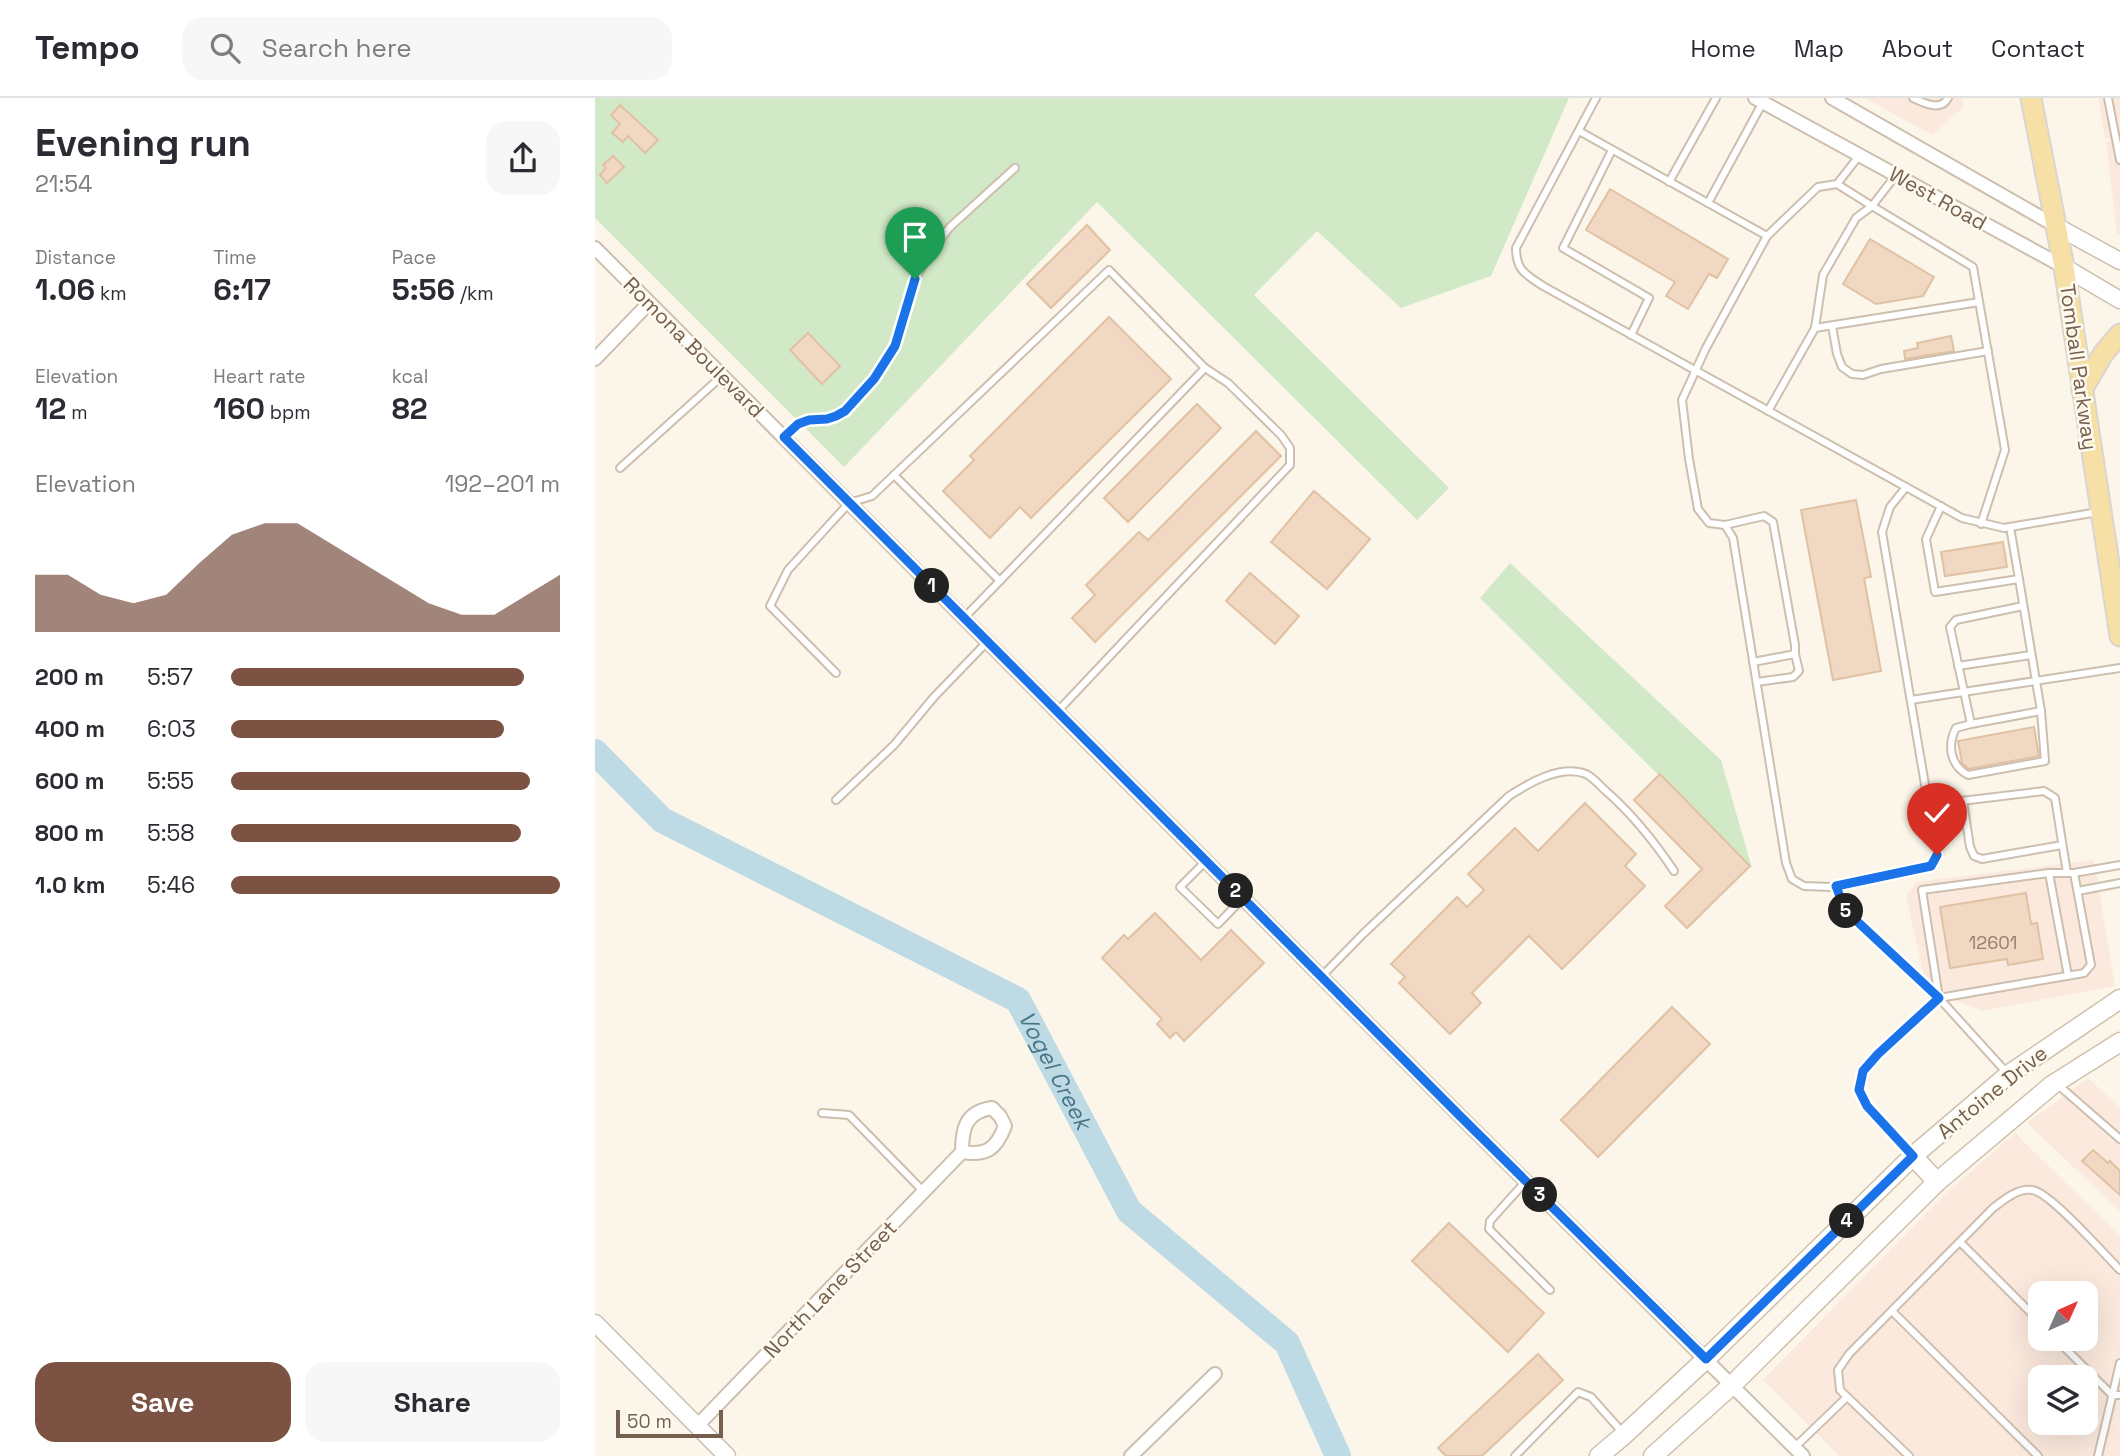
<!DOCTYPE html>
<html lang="en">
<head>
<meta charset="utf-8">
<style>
	:root { --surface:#fff; --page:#f7f7f7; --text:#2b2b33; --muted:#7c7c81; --line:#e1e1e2; --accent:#7c5242 }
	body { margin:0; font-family:"Space Grotesk",sans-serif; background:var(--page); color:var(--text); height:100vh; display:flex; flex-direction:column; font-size:26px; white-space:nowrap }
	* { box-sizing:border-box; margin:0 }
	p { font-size:23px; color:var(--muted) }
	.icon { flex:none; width:38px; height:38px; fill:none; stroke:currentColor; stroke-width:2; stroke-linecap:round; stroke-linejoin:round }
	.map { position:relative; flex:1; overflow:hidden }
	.sheet { display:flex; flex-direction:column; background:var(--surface); width:595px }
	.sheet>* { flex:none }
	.needle { width:46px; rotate:45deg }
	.controls { position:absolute; left:1433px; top:1183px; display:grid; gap:14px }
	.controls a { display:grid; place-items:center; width:70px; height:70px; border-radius:14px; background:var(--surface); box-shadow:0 7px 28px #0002; font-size:35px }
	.scale { position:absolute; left:21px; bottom:18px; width:107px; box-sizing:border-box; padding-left:7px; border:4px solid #755f4d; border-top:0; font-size:19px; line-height:24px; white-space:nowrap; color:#755f4d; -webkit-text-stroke:5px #fefaef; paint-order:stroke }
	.pin { position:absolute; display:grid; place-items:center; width:60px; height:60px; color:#fff; margin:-72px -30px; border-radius:50% 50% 50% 0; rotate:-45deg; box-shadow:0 0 7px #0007 }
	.pin .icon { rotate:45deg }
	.km { position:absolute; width:35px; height:35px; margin:-18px; border-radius:50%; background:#222; color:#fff; font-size:19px; line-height:35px; text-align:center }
	.round { display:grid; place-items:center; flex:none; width:74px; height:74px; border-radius:21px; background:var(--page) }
	.summary { display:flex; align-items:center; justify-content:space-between; height:119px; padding:0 35px }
	h1 { font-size:38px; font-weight:800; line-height:52px }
	.stats { display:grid; grid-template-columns:repeat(3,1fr); gap:10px; height:119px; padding:7px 35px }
	.stats div { display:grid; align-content:center }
	.stats b { font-size:30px; font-weight:800 }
	.stats small { font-size:19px; font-weight:400 }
	.stats p { font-size:19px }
	.chart { height:196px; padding:14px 35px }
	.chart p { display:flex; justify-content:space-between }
	.chart svg { width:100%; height:126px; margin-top:7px; fill:var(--accent); opacity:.7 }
	.action { display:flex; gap:14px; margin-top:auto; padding:14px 35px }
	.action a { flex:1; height:80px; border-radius:21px; background:var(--accent); color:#fff; font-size:28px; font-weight:800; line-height:80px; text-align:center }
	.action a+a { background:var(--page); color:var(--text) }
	ul { padding:0 35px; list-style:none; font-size:23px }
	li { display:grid; grid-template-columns:112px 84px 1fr; align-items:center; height:52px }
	li i { height:18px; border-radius:9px; background:var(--accent) }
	header { display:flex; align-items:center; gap:42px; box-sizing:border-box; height:98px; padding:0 35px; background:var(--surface); border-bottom:2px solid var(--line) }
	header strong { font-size:33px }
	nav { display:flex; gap:38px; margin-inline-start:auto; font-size:24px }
	.search { width:490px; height:63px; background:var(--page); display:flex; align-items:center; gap:18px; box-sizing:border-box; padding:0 24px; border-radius:21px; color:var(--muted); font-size:26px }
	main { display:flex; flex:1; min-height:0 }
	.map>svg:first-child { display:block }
	.commercial { fill:#fbe9dd; fill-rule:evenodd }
	.green { fill:#d2e9c7 }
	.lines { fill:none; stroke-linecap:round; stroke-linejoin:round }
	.river { stroke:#bedbe5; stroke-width:26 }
	.building { fill:#f0d8c2; stroke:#e1c1a3; stroke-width:2 }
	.service-casing { stroke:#cdbfaf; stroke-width:10 }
	.minor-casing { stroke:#cdbfaf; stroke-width:16 }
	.tertiary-casing { stroke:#cdbfaf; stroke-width:19 }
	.secondary-casing { stroke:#d0c0ac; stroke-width:21 }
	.primary-casing { stroke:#dbd5d1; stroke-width:23 }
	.service { stroke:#fff; stroke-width:6 }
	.minor { stroke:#fff; stroke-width:12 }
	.tertiary { stroke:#fff; stroke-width:16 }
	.secondary { stroke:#fff; stroke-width:18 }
	.primary { stroke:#f6e0a5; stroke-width:19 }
	.route-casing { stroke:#fff; stroke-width:14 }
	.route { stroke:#1a73e8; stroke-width:9 }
	.labels { text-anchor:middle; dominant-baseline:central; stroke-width:5; stroke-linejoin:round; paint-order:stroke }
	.number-label { font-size:18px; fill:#947d6a }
	.street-label { font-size:21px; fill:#755f4d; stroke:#fefaef }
	.water-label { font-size:23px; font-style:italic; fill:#487687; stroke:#fefaef }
</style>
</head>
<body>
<header>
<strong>Tempo</strong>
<div class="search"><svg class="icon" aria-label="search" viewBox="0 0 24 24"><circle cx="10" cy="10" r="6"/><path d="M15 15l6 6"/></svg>Search here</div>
<nav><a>Home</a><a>Map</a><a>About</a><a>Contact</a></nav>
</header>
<main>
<section class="sheet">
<div class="summary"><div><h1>Evening run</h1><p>21:54</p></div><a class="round"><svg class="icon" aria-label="share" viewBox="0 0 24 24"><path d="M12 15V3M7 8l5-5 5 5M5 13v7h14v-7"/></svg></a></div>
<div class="stats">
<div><p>Distance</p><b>1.06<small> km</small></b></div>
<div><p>Time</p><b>6:17</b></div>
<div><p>Pace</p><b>5:56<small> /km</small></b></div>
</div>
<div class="stats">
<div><p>Elevation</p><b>12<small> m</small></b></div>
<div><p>Heart rate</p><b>160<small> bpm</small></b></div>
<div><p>kcal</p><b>82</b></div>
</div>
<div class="chart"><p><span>Elevation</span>192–201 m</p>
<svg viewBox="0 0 160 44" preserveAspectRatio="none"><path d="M0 44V24L10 24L20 31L30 34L40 31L50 20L60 10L70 6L80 6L90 13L100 20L110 27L120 34L130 38L140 38L150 31L160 24V44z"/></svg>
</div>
<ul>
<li><b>200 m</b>5:57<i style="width:89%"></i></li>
<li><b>400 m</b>6:03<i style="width:83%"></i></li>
<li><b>600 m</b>5:55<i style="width:91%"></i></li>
<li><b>800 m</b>5:58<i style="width:88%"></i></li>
<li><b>1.0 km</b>5:46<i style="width:100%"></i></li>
</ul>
<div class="action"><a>Save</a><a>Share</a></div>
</section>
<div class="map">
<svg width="1525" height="1358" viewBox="0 0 1525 1358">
	<rect width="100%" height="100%" fill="#fbf6e9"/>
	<!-- commercial -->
	<g class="commercial">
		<polygon points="1270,0 1367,0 1368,9 1337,37"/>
		<polygon points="1503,0 1525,0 1525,39 1510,41"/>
		<polygon points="1525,42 1525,137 1522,136 1511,44"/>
		<polygon points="1499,762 1520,888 1387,913 1332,891 1311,798 1321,784"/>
		<polygon points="1493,980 1525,1010 1525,1113 1432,1025"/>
		<path d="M 1420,1035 L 1525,1138 L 1525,1358 L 1244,1358 L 1168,1282 L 1349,1097 ZM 1446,1195 L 1491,1195 L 1491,1241 L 1446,1241 ZM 1446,1279 L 1491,1279 L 1491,1325 L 1446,1325 Z"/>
	</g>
	<!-- green -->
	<g class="green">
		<polygon points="0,0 974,0 896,178 806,210 722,133 659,197 854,390 822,422 502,104 249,369 0,120"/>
		<polygon points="915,465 1126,662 1157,770 885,500"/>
	</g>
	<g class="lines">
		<!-- river -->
		<path class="river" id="s1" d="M 0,654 L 67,722 L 423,902 L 534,1113 L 692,1245 L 743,1358"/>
	</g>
	<!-- building -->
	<g class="building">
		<polygon points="25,7 63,42 50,55 33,38 28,44 17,35 25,26 16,17"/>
		<polygon points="18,58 29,69 12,85 5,77 11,70 8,67"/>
		<polygon points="1015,91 1133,161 1122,180 1114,176 1093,211 1071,198 1080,184 991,132"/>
		<polygon points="492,127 515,152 456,210 432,186"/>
		<polygon points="1275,141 1339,179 1328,198 1281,206 1248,186"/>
		<polygon points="514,219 576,281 436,420 425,409 395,440 348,393 379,362 375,358"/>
		<polygon points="213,235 245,268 227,286 195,252"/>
		<polygon points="1356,238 1359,253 1310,261 1309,253 1323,250 1322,245"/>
		<polygon points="602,306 626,330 533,424 509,400"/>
		<polygon points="661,333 686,358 500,544 477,520 500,497 491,487 544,434 553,442"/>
		<polygon points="719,393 775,441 732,491 676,444"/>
		<polygon points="1261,402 1276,479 1269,480 1286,573 1238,582 1206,412"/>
		<polygon points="1408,444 1412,469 1350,478 1346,454"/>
		<polygon points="655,475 704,518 680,546 631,503"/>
		<polygon points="1439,629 1444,658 1374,671 1367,665 1363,643"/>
		<polygon points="1065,676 1155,768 1092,830 1070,808 1107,771 1039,702"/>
		<polygon points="990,705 1041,756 1030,768 1050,788 967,871 934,838 877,895 886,905 855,936 804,885 810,879 796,866 862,799 872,809 889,792 873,776 920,730 943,753"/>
		<polygon points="1431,795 1436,826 1442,825 1448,861 1413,867 1412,861 1355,870 1345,809"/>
		<polygon points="560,815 606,862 636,832 669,865 589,943 581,934 575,940 562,926 567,921 507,860 529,837 533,841"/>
		<polygon points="1077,909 1115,946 1003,1059 966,1022"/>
		<polygon points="1498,1052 1513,1065 1515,1063 1525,1073 1525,1097 1487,1063"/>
		<polygon points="854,1125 949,1215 913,1254 817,1163"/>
		<polygon points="943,1256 968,1282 887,1358 851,1358 843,1350"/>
	</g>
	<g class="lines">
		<defs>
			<g id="service">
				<path d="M 1001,0 L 921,150 C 921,172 930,176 948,188 L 1367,420 L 1409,430 L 1503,414"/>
				<path d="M 1318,0 C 1329,5 1346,14 1353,0"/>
				<polyline points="1513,0 1525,62"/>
				<polyline points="984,33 1172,138"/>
				<polyline points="1017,52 968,150 1054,200 1036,237"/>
				<polyline points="1301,77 1277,108 1378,169 1410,352 1386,426"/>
				<polyline points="1074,84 1121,0"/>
				<polyline points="1242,86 1264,58"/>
				<polyline points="1113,105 1168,4"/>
				<polyline points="1237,228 1242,256 1247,269 1257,276 1268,277 1286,271 1393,253"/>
				<polyline points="1220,230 1384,204"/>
				<polyline points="1173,313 1220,230 1228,177 1261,120 1277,108 1242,86 1223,89 1172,138 1111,250 1087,302 1094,361 1103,411 1114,425 1130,427 1138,440 1191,765 1197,781 1209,788 1235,789 1337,768 1342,757 1287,434 1295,409 1311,389"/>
				<polyline points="189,339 203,326 214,322 232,321 241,318 250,312 279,281 300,248 320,181 334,156 355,129 420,70"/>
				<polyline points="25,370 127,278"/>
				<polyline points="299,377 405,483"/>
				<polyline points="1346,408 1331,441 1340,494 1424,481 1415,429"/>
				<polyline points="1130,427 1169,418 1178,424 1200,547 1200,556 1158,564"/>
				<polyline points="1424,481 1446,613 1376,626 1355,529 1361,522 1428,508"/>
				<polyline points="1363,568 1436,557"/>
				<polyline points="241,575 175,508 193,472 254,405 277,398 514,172 610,270 369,520"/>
				<polyline points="1162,584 1198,579 1204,573 1200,556"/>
				<polyline points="1316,602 1525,570"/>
				<polyline points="462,614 695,367 695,350 686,337 633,285 610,270"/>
				<path d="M 1376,626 L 1361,630 C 1352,647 1355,667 1373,677 L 1450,663 L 1446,613"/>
				<polyline points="241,702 299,647 339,599 392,544"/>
				<polyline points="1368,703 1375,749 1379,758 1387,761 1467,747"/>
				<polyline points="1333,707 1449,693 1460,700 1472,775"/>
				<polyline points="611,763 585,789 623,826 648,800"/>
				<polyline points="1454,775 1473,878"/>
				<polyline points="1241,788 1250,812 1344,900 1412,975"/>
				<polyline points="1483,793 1525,785"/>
				<path d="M 726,879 L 768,836 L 914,698 C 934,685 966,666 991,676 C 999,680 1005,688 1012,694 C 1038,717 1059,743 1079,773"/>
				<polyline points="1344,900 1489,875 1496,867 1479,775"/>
				<polyline points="1462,986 1525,1041"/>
				<polyline points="227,1015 254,1017 329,1094"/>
				<polyline points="1316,1056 1272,1008 1264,992 1268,973 1283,956 1344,900 1327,792 1454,775 1479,775 1525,767"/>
				<polyline points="931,1083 895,1123 894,1131 955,1192"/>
				<polyline points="1365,1144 1446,1225"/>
				<polyline points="1297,1213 1443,1358"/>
				<polyline points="1461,1241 1517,1297 1525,1297"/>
				<polyline points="1199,1350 1252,1299"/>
				<polyline points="920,1358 983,1294 996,1299 1028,1335"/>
				<path d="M 1314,1358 L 1245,1292 L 1243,1272 L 1254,1256 L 1398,1110 C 1409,1102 1422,1090 1437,1092 C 1455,1094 1509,1156 1525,1172"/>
				<polyline points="1503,1358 1525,1265"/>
			</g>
			<g id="minor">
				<polyline points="1160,0 1469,169"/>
				<polyline points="1237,0 1461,128"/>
				<polyline points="0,150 865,1018 1208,1358"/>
				<polyline points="0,261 54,205"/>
				<path d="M 102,1328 L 367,1054 C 367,1031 370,1014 397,1010 L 405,1018 L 410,1028 C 401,1051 392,1058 367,1054"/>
				<polyline points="536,1358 620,1276"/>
			</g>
			<g id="tertiary">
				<polyline points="1461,128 1525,163"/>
				<polyline points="1469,169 1525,202"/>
				<polyline points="0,1225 132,1358"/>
			</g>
			<g id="secondary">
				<polyline points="1318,1058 1342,1084"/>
				<polyline points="1004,1358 1029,1337 1111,1261 1318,1058 1413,977 1525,901"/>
				<polyline points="1058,1358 1137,1287 1342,1084 1457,987 1525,944"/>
			</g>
			<g id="primary">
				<polyline points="1436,0 1469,169 1525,538"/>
				<polyline points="1487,292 1508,256 1525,236"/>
			</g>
		</defs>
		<!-- service casing -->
		<use href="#service" class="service-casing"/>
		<!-- minor casing -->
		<use href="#minor" class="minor-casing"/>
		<!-- tertiary casing -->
		<use href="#tertiary" class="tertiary-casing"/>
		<!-- secondary casing -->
		<use href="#secondary" class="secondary-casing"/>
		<!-- primary casing -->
		<use href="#primary" class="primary-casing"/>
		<!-- service -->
		<use href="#service" class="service"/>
		<!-- minor -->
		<use href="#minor" class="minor"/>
		<!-- tertiary -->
		<use href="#tertiary" class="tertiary"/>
		<!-- secondary -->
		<use href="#secondary" class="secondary"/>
		<!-- primary -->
		<use href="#primary" class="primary"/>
	</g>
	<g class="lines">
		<defs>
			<polyline id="route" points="320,181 300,248 279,281 250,313 241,318 232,321 214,322 203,326 189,339 865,1018 1111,1261 1318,1058 1272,1008 1264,992 1268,973 1283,956 1344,900 1250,812 1241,788 1336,768 1342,757"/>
		</defs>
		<!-- route casing -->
		<use href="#route" class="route-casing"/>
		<!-- route -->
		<use href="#route" class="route"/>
	</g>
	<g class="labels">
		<!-- number labels -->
		<g class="number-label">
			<text x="1398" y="844">12601</text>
		</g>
		<!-- street labels -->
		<g class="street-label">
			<text transform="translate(1343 100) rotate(29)">West Road</text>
			<text transform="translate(99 249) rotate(45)">Romona Boulevard</text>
			<text transform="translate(1484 269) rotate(82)">Tomball Parkway</text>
			<text transform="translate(1397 994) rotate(-39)">Antoine Drive</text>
			<text transform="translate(235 1191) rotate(-46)">North Lane Street</text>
		</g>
		<!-- water labels -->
		<g class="water-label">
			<text stroke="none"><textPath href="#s1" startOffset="574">Vogel Creek</textPath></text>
		</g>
	</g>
</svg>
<div class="controls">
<a><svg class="needle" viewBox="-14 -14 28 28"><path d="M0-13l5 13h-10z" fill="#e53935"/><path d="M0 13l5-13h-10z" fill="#7c7c81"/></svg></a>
<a><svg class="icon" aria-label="layers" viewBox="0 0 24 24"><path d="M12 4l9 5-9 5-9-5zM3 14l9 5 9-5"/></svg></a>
</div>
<div class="scale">50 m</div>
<div class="pin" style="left:320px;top:181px;background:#1e9e55"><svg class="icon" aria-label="arrive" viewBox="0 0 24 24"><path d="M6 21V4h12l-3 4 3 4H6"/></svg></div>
<div class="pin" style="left:1342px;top:757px;background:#d93025"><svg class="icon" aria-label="check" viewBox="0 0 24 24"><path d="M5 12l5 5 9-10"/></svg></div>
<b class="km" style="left:337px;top:488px">1</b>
<b class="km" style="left:641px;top:793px">2</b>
<b class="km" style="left:945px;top:1097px">3</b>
<b class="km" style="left:1252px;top:1123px">4</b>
<b class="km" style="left:1251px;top:813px">5</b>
</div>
</main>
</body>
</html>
